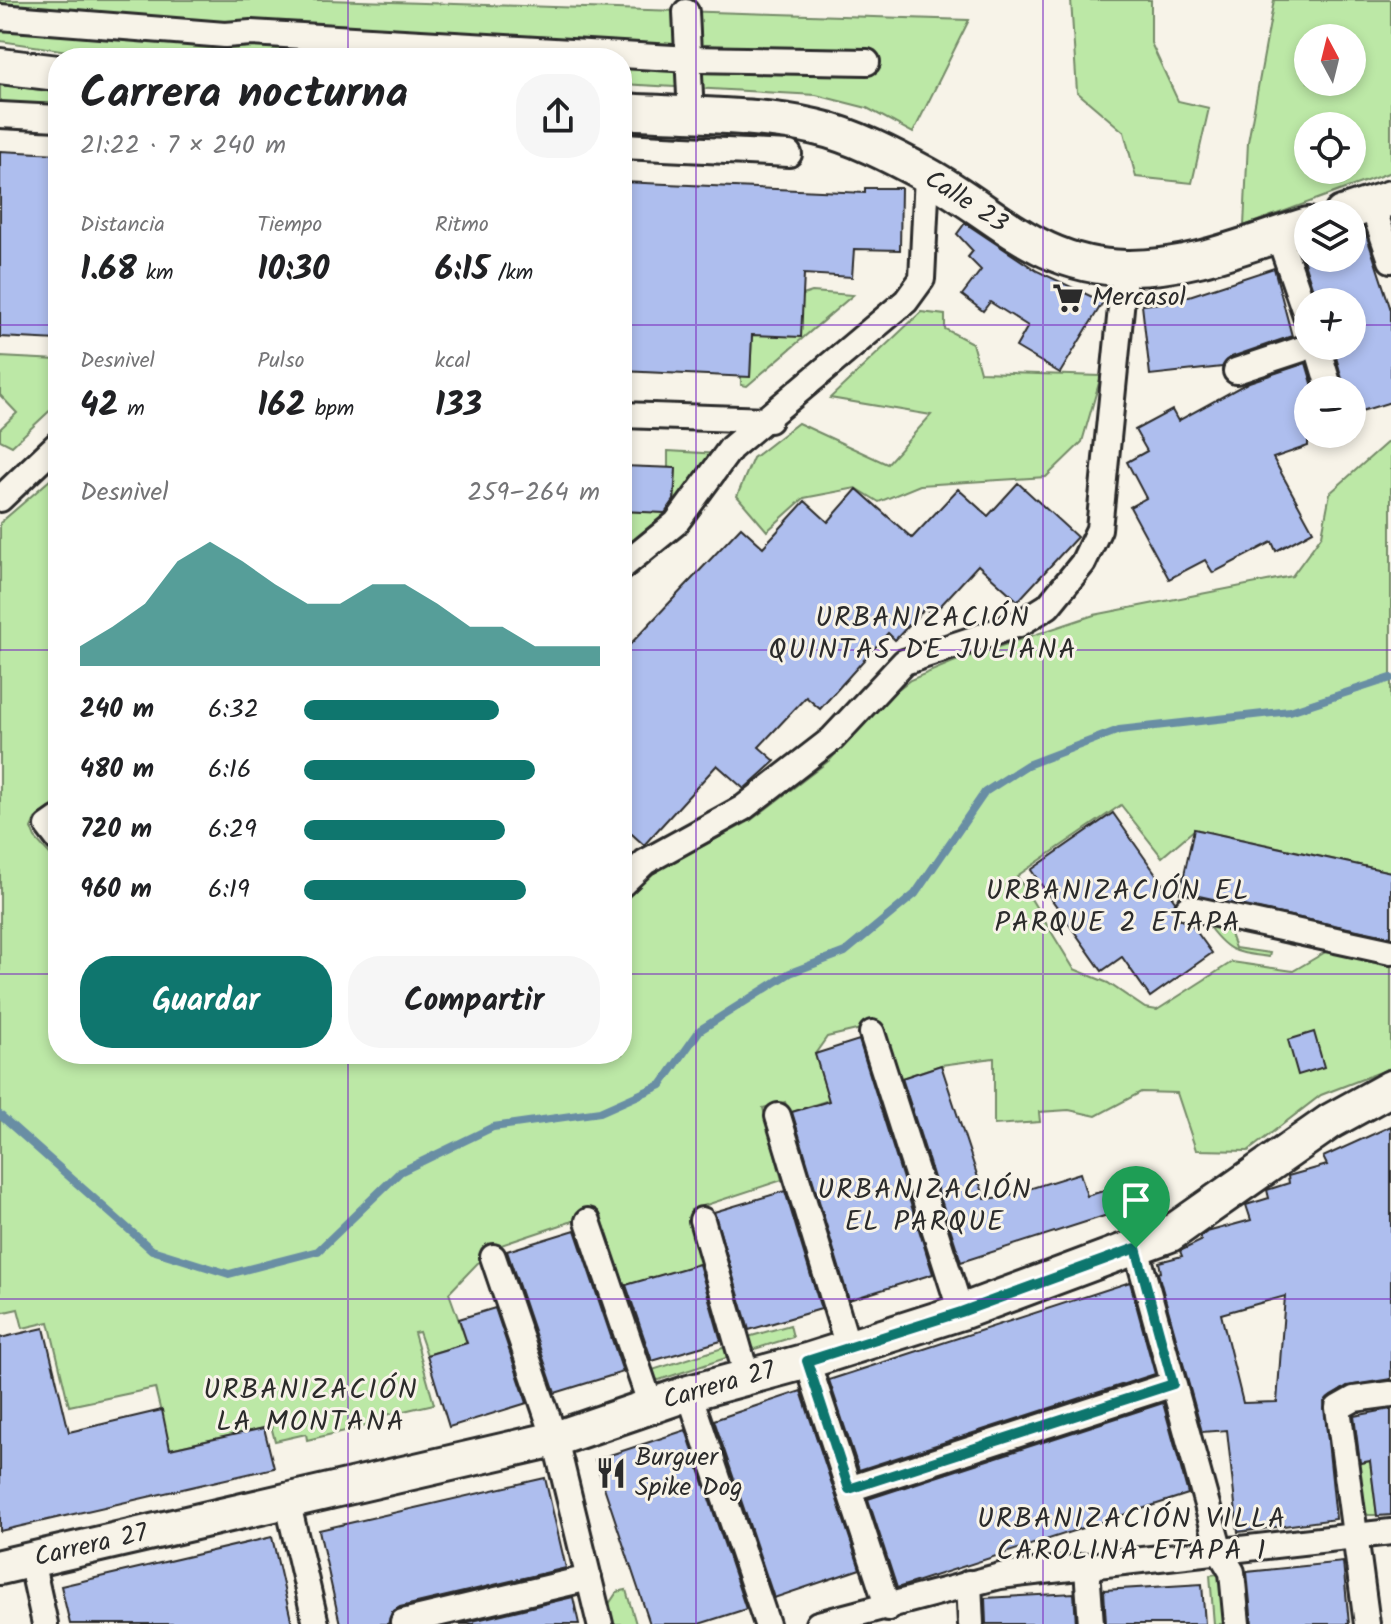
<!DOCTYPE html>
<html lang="es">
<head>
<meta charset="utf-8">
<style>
	:root { --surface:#fff; --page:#f6f6f6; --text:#202124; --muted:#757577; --accent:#0f766e }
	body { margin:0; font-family:Kalam,sans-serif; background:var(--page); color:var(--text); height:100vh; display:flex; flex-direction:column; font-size:30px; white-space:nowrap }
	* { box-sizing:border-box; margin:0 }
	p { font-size:26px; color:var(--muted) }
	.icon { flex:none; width:44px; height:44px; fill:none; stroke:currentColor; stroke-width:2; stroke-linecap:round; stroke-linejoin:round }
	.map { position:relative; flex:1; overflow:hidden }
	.drawer { position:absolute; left:48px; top:48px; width:584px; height:1016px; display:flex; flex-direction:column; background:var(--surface); border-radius:32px; box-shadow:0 4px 12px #0003 }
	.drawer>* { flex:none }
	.needle { width:52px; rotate:353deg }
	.fabs { position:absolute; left:1294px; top:24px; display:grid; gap:16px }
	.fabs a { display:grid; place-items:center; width:72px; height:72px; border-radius:50%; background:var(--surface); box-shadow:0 4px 12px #0003; font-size:40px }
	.pin { position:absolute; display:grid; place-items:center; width:68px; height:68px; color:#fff; margin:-82px -34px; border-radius:50% 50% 50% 0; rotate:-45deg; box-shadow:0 0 8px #0007 }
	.pin .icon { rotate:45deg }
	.round { display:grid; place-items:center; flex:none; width:84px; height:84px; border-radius:32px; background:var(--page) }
	.overview { display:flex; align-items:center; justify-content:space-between; height:136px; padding:0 32px }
	h1 { font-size:44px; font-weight:600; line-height:60px }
	.figures { display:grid; grid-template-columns:repeat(3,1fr); gap:12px; height:136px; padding:8px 32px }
	.figures div { display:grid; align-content:center }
	.figures b { font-size:34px; font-weight:600 }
	.figures small { font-size:22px; font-weight:400 }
	.figures p { font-size:22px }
	.chart { height:224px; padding:16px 32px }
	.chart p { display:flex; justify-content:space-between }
	.chart svg { width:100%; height:144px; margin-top:8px; fill:var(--accent); opacity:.7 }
	.action { display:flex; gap:16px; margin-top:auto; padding:16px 32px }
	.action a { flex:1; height:92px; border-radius:32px; background:var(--accent); color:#fff; font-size:32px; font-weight:600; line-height:92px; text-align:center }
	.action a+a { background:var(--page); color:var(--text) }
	ul { padding:0 32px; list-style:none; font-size:26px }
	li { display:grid; grid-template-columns:128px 96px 1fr; align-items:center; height:60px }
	li i { height:20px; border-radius:10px; background:var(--accent) }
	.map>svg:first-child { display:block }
	.green { fill:#bce8a6; stroke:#748a68; stroke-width:2; fill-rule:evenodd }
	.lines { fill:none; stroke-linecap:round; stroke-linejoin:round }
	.stream { stroke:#698ea4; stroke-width:8 }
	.building { fill:#aebeee; stroke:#2b2b2b; stroke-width:2; fill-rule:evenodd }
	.street-casing { stroke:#2b2b2b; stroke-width:30 }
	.secondary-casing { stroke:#2b2b2b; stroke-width:40 }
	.street { stroke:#f7f3e8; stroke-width:24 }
	.secondary { stroke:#f7f3e8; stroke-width:34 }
	.route-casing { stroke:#fff; stroke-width:16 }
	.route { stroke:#0f766e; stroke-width:10 }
	.grid { fill:none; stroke:#7b2cbf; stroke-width:2; stroke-opacity:0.55 }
	.labels { text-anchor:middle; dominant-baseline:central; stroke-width:6; stroke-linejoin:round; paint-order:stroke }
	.street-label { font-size:26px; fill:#2b2b2b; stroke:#f7f3e8 }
	.poi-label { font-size:26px; fill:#2b2b2b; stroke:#f7f3e8; text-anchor:start }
	.neighbourhood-label { font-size:28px; letter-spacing:2px; fill:#2b2b2b; stroke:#f7f3e8 }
</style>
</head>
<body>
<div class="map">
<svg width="1391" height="1624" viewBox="0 0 1391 1624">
	<rect width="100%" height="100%" fill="#f7f3e8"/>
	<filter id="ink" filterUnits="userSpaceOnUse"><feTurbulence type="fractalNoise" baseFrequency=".0125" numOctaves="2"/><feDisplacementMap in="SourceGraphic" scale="16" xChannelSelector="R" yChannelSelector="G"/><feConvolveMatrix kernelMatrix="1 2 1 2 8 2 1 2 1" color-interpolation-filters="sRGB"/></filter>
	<g filter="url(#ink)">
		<!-- green -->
		<g class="green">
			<polygon points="0,0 327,0 969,20 913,133 867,108 816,95 622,84 622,58 163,58 81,53 0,41"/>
			<polygon points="1071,0 1151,0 1151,43 1178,101 1209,108 1192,183 1136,177 1124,132 1077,92"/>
			<path d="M 1274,0 L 1391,0 L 1391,172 L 1244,226 L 1248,142 ZM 1308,38 L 1352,38 L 1352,82 L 1308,82 ZM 1352,126 L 1352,170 L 1308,170 L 1308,126 Z"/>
			<polygon points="0,85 58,92 58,106 0,103"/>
			<polygon points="812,292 853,295 747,386 741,385 741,376 750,376 752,335 803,295"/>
			<polygon points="921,312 945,315 945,329 972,343 980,372 1101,376 1082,442 1046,477 920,485 879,502 856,488 804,498 767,531 737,496 753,458 798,423 887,464 931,415 830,398"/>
			<polygon points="0,357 58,360 58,403 12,446 0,440 0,429 17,413 0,395"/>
			<polygon points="1391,439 1391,872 1195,829 1162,857 1121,805 1017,876 1074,969 1108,983 1145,1008 1157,1010 1232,962 1293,971 1329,950 1391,963 1391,1068 1321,1095 1248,1151 1196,1150 1177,1093 1141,1092 1096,1116 1069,1110 1039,1112 1040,1122 994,1125 994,1058 941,1065 896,1080 878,1025 827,1037 815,1054 829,1100 789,1113 785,1102 763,1108 782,1180 691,1210 707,1262 624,1286 618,1283 594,1214 492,1248 449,1293 467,1343 427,1355 419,1332 414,1333 434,1404 382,1416 383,1422 307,1440 306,1434 275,1441 270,1422 264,1428 170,1449 155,1388 69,1406 49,1322 23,1328 18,1309 0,1313 0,523 58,473 58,802 35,819 31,828 35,838 58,863 58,1054 622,1054 622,904 652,873 750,821 831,759 879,704 910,680 953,662 1094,615 1292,576 1322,535 1330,493"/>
			<polygon points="668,451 719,454 674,513 623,558 625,511 674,513 676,469 668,468"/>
			<path d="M 1206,923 L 1228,928 L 1235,948 L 1270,953 L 1269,957 C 1234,952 1228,953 1206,923 Z"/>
			<polygon points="790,1325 793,1337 755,1349 750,1346 748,1337"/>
			<polygon points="729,1346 729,1357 659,1380 653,1379 649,1371"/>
			<polygon points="1370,1461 1377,1515 1368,1515 1362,1509 1355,1464"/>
			<polygon points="1217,1574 1226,1579 1230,1624 1214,1624 1210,1575"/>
			<polygon points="626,1590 636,1624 613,1624 609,1604 617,1592"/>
		</g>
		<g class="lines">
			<!-- stream -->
			<polyline class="stream" points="0,1115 152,1250 229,1274 318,1251 400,1172 493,1127 600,1112 661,1085 700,1030 790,973 845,952 915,894 985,792 1027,765 1119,730 1290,711 1391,678"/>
		</g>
		<!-- building -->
		<g class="building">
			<polygon points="0,151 58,154 58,340 0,337"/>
			<polygon points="622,182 865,193 865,188 901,188 900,250 854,249 852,277 804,274 801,337 752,335 750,377 622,371"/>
			<polygon points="965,223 1037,271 1103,302 1060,373 1016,347 1028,326 990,302 983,311 962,295 981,270 968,257 973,251 957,234"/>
			<polygon points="1364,228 1391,310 1391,402 1352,414 1352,390 1345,390 1333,346 1352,346 1352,302 1317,302 1303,259 1352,258 1352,232"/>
			<polygon points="1274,268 1292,336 1231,357 1222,367 1150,375 1142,305 1171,302"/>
			<polygon points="1306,363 1314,390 1308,390 1308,446 1273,458 1313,531 1276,551 1272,542 1213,573 1205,560 1169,579 1130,507 1146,498 1127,462 1147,451 1135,430 1172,410 1178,421 1249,382"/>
			<polygon points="622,466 676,468 674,500 665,513 622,511"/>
			<polygon points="1018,483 1077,537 1018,601 978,565 932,615 925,608 895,640 888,633 820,709 806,697 759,747 775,761 744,789 717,765 644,845 622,825 622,653 741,527 763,547 805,501 828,522 857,489 912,538 958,489 988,516"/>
			<polygon points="1113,813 1175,901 1174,912 1177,918 1191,924 1212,953 1150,997 1122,957 1102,971 1031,870"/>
			<polygon points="1194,829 1391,872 1391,937 1180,893"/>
			<polygon points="1314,1032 1324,1067 1298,1075 1288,1040"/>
			<polygon points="859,1040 933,1274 849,1300 792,1112 829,1101 815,1054"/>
			<polygon points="941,1065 985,1199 1003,1197 1080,1173 1087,1196 1116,1187 1123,1210 961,1262 902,1078"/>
			<path d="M 1391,1126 L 1391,1379 L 1347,1386 L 1324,1402 L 1336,1519 L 1238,1532 L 1227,1430 L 1202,1432 L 1158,1273 L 1161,1272 L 1159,1262 L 1182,1256 L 1180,1251 L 1201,1241 L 1200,1237 L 1207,1232 L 1251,1220 L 1246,1205 L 1269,1198 L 1267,1190 L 1289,1183 L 1288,1176 L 1327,1165 L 1323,1157 ZM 1285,1296 L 1277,1402 L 1243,1403 L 1221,1314 Z"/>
			<polygon points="785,1191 821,1309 749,1330 714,1212"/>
			<polygon points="575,1230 623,1372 555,1393 507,1251"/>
			<polygon points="699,1264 721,1341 652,1361 626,1285"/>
			<polygon points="1130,1282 1155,1374 859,1470 829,1380"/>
			<polygon points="495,1308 527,1403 449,1427 427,1355 467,1343 459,1319"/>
			<polygon points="44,1328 69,1432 162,1410 170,1449 264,1428 274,1468 0,1531 0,1338"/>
			<polygon points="801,1391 860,1569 774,1598 714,1420"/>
			<polygon points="1163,1403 1188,1494 897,1588 868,1499"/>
			<polygon points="1391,1409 1391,1515 1377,1516 1370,1461 1360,1463 1354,1416"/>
			<polygon points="686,1430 746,1609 699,1624 650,1624 595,1460"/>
			<polygon points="545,1478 566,1568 400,1607 392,1612 388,1624 340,1624 319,1530"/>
			<polygon points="272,1537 292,1624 70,1624 61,1586"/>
			<polygon points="1343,1562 1349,1624 1252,1624 1247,1572"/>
			<polygon points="1202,1584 1205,1624 1106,1624 1104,1590"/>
			<polygon points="1074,1593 1076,1624 986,1624 985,1598"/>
			<polygon points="573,1597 579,1624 460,1624"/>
		</g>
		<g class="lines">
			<defs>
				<g id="street">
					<polyline points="686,12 691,116"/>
					<polyline points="0,17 225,35 251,33 690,59 867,62"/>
					<polyline points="0,115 58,118"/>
					<polyline points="622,146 789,154"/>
					<polyline points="1372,205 1391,260"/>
					<polyline points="1278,234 1308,321"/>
					<polyline points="1317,346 1330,390"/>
					<polyline points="1236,371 1311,346"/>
					<polyline points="622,415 769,420"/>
					<polyline points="0,499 58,444"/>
					<polyline points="622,567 676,523 731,448 906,301 922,279 927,175"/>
					<polyline points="58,819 48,826 58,839"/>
					<polyline points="622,884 645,862 743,808 832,739 904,662 1019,624 1048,606 1083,563 1099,529 1125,268"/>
					<polyline points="1188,908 1391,952"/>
					<polyline points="872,1033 961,1312"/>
					<polyline points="778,1116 848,1347"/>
					<polyline points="702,1220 747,1377"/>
					<polyline points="588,1221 651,1406"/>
					<polyline points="1136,1248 1220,1552 1232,1572 1237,1624"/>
					<polyline points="493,1257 555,1439 600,1624"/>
					<polyline points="807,1361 888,1608"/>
					<polyline points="689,1393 767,1624"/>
					<polyline points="849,1489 1173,1384"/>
					<polyline points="287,1500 316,1624"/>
					<polyline points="31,1560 45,1624"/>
					<polyline points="1087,1569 1091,1624"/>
					<polyline points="969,1583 971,1624"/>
					<polyline points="403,1622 589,1578"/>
					<polyline points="818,1624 1000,1576 1391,1532"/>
					<polyline points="1367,1624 1338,1408 1354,1399 1391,1394"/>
				</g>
				<g id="secondary">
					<polyline points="0,66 58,73"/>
					<path d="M 622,111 C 680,115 760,114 815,127 C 852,135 894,157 927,175 C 996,213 1039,267 1126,268 C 1190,269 1249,243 1308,225"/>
					<polyline points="1342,214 1391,198"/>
					<polyline points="0,1567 555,1439 689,1393 807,1361 961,1312 1170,1234 1331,1121 1391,1088"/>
				</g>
			</defs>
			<!-- street casing -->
			<use href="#street" class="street-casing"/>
			<!-- secondary casing -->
			<use href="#secondary" class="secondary-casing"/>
			<!-- street -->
			<use href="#street" class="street"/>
			<!-- secondary -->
			<use href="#secondary" class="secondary"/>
		</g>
	</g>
	<g class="lines" filter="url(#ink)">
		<defs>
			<polygon id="route" points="1136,1248 1173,1384 849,1489 807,1361 961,1312"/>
		</defs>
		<!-- route casing -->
		<use href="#route" class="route-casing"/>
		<!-- route -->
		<use href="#route" class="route"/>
	</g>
	<!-- grid -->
	<path class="grid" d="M 348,0 L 348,58M 696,0 L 696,1624M 1043,0 L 1043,1624M 0,325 L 58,325M 622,325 L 1308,325M 1352,325 L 1391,325M 0,650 L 58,650M 622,650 L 1391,650M 0,974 L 58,974M 622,974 L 1391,974M 348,1054 L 348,1624M 0,1299 L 1391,1299"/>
	<!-- icons -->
	<defs>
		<symbol id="supermarket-bare" viewBox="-9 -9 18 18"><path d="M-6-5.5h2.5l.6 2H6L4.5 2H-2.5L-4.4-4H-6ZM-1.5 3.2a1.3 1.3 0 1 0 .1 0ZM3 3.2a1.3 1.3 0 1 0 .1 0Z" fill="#2b2b2b" stroke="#f7f3e8" stroke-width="2.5" paint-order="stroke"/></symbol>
		<symbol id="restaurant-bare" viewBox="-9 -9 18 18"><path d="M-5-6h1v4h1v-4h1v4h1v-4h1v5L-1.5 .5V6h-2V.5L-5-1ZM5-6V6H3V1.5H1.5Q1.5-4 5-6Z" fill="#2b2b2b" stroke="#f7f3e8" stroke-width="2.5" paint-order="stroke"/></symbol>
	</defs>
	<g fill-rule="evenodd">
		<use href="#supermarket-bare" x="1046" y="276" width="44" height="44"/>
		<use href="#restaurant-bare" x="589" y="1451" width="44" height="44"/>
	</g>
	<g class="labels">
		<!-- street labels -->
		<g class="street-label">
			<text transform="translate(966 202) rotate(33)">Calle 23</text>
			<text transform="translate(719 1386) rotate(-16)">Carrera 27</text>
			<text transform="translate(91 1546) rotate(-13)">Carrera 27</text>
		</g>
		<!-- poi labels -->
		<g class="poi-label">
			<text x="1092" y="298">Mercasol</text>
			<text x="635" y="1458">Burguer<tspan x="635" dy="30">Spike Dog</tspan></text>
		</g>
		<!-- neighbourhood labels -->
		<g class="neighbourhood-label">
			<text x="923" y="618">URBANIZACIÓN<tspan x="923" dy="32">QUINTAS DE JULIANA</tspan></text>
			<text x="1118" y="891">URBANIZACIÓN EL<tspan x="1118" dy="32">PARQUE 2 ETAPA</tspan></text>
			<text x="925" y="1190">URBANIZACIÓN<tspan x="925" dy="32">EL PARQUE</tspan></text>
			<text x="311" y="1390">URBANIZACIÓN<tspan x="311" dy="32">LA MONTANA</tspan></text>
			<text x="1132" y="1519">URBANIZACIÓN VILLA<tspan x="1132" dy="32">CAROLINA ETAPA 1</tspan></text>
		</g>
	</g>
</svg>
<div class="fabs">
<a><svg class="needle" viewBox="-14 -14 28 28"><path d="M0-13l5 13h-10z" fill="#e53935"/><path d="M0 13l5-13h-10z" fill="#757577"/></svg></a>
<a><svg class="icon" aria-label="locate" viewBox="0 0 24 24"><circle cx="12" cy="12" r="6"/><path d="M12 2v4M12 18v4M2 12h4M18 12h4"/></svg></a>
<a><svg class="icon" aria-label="layers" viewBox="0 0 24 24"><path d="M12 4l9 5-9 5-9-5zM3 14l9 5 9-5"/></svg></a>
<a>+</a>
<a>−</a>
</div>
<div class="pin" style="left:1136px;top:1248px;background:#1e9e55"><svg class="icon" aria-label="arrive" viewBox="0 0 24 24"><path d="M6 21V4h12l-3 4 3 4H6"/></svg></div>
<section class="drawer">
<div class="overview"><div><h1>Carrera nocturna</h1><p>21:22 · 7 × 240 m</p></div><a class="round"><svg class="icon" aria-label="share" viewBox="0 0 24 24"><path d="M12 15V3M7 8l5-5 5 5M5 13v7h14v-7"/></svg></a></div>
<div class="figures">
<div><p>Distancia</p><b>1.68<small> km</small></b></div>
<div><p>Tiempo</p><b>10:30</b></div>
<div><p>Ritmo</p><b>6:15<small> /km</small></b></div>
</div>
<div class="figures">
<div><p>Desnivel</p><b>42<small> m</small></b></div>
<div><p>Pulso</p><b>162<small> bpm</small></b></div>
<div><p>kcal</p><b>133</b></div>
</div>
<div class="chart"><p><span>Desnivel</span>259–264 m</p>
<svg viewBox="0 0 160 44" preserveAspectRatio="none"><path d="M0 44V38L10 32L20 25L30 12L40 6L50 12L60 19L70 25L80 25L90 19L100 19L110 25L120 32L130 32L140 38L150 38L160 38V44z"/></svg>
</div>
<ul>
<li><b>240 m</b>6:32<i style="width:66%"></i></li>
<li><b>480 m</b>6:16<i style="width:78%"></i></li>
<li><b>720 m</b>6:29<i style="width:68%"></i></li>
<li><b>960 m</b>6:19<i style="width:75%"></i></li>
</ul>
<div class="action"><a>Guardar</a><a>Compartir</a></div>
</section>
</div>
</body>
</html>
